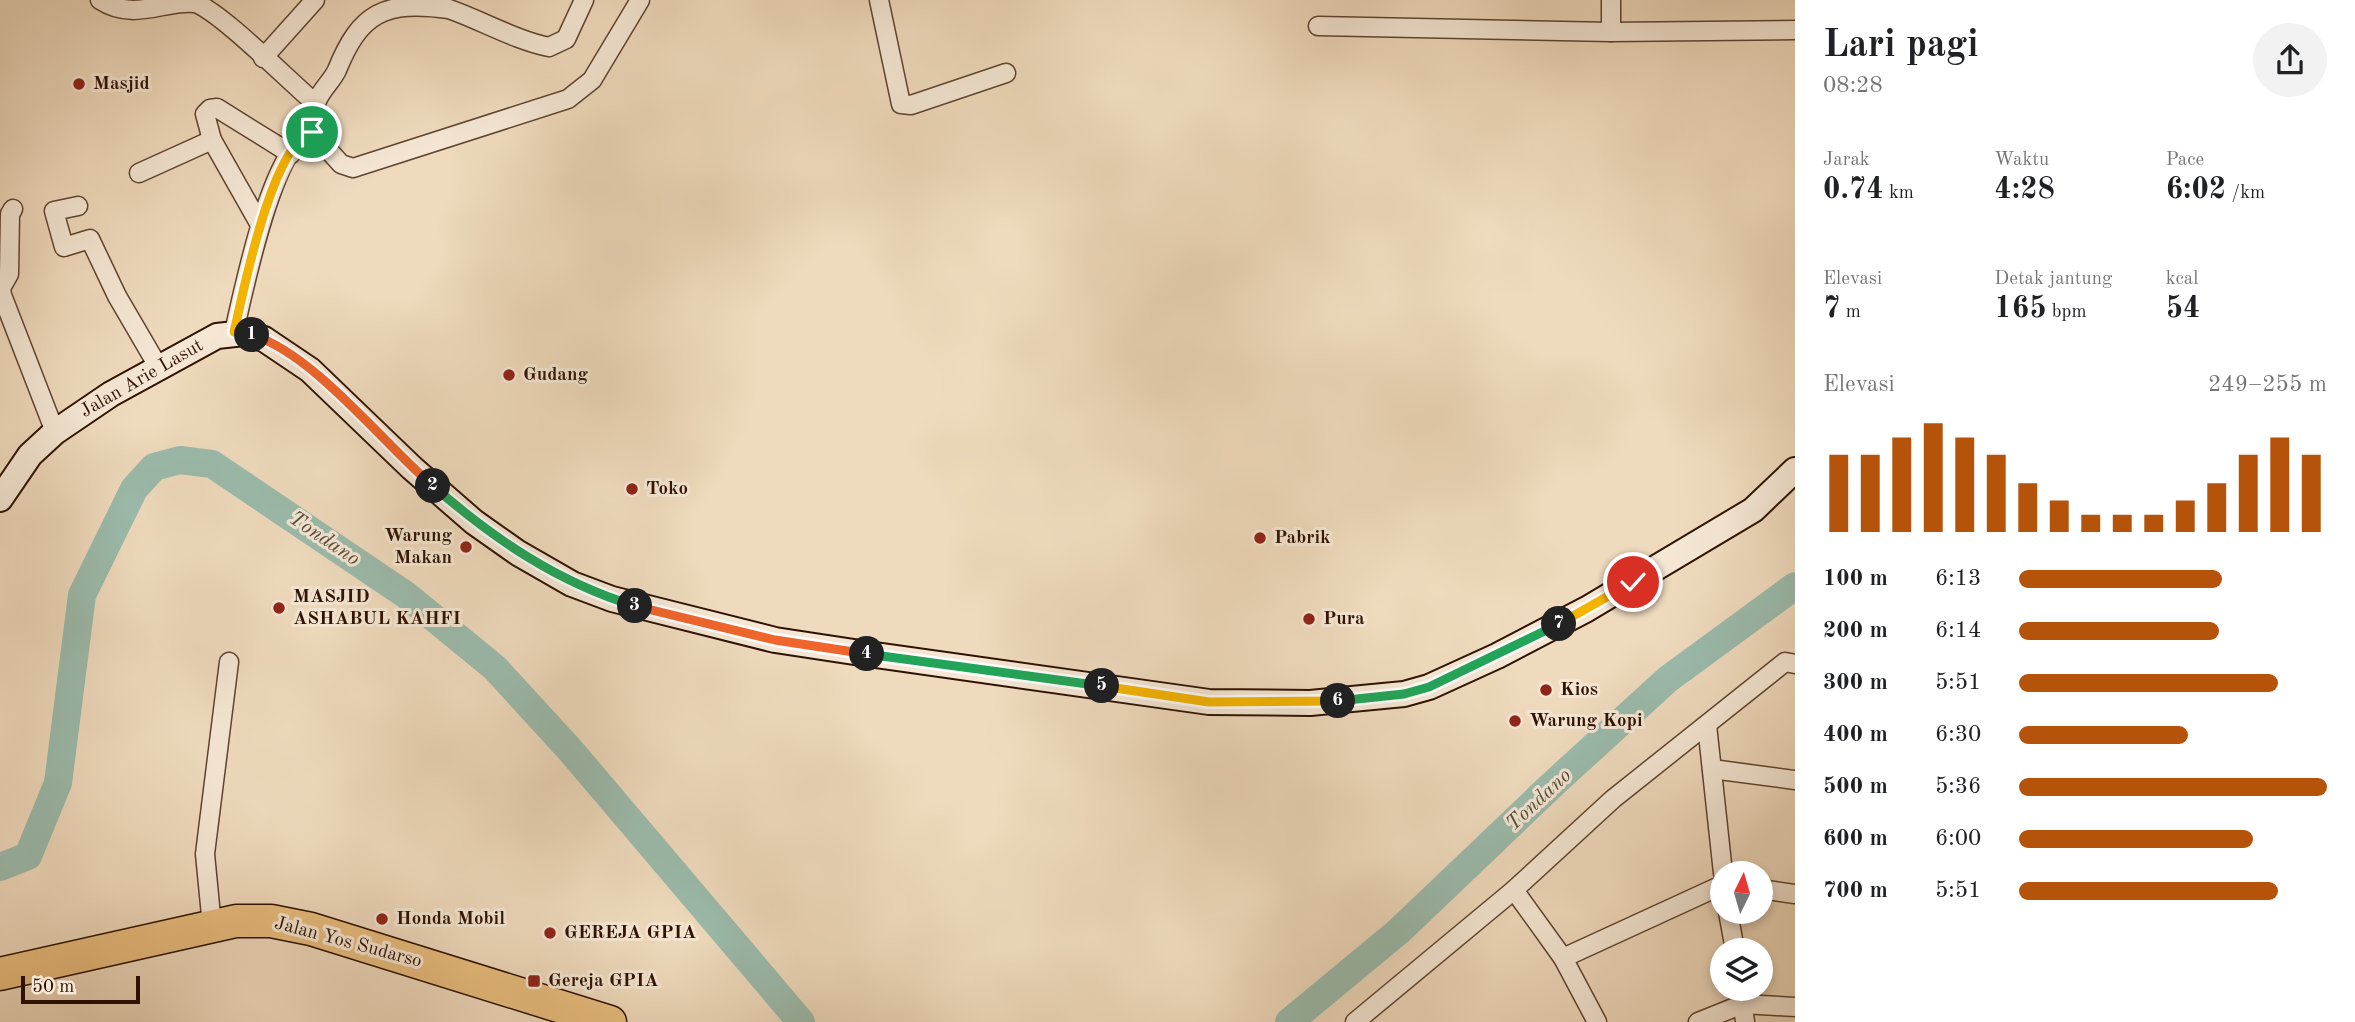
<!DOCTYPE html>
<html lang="id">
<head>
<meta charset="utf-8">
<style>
	:root { --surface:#fff; --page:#f2f2f2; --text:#202124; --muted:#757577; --accent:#b45309 }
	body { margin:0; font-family:"Old Standard TT",serif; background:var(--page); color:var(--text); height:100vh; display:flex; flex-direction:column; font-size:26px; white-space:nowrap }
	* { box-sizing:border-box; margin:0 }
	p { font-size:23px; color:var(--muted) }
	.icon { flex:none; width:38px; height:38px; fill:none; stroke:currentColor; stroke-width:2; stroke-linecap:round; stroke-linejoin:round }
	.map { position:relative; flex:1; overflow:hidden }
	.drawer { display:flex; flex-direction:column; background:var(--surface); width:560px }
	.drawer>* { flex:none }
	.needle { width:46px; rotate:5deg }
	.buttons { position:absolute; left:1710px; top:861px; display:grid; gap:14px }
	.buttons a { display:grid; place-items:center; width:63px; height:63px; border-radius:50%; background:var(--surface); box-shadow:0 4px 10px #0003; font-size:35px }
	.scale { position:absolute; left:21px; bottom:18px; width:119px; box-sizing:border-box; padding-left:7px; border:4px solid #2f1201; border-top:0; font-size:19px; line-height:24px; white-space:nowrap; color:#2f1201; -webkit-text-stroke:5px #f5e7d4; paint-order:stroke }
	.pin { position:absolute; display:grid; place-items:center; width:60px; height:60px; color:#fff; margin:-30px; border:4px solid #fff; border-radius:50%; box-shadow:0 2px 7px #0007 }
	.km { position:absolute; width:35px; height:35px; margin:-18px; border-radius:50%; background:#222; color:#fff; font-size:19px; line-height:35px; text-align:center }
	.round { display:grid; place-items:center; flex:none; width:74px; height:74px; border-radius:37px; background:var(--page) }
	.overview { display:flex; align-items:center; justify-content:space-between; height:119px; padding:0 28px }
	h1 { font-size:38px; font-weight:600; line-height:52px }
	.metrics { display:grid; grid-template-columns:repeat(3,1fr); gap:10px; height:119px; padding:7px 28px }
	.metrics div { display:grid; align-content:center }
	.metrics b { font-size:30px; font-weight:600 }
	.metrics small { font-size:19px; font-weight:400 }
	.metrics p { font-size:19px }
	.chart { height:196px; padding:14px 28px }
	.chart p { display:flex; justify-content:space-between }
	.chart svg { width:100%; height:126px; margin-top:7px; stroke:var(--accent); stroke-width:6 }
	ul { padding:0 28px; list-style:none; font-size:23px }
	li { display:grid; grid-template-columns:112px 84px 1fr; align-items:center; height:52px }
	li i { height:18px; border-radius:9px; background:var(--accent) }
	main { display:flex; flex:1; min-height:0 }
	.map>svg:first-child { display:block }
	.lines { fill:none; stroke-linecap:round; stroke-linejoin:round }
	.river { stroke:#9bbbac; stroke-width:28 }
	.street-casing { stroke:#5f4430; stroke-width:21 }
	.secondary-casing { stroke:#2f1201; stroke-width:28 }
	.highway-casing { stroke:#2f1201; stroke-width:35 }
	.street { stroke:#f5e7d4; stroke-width:18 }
	.secondary { stroke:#f5e7d4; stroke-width:24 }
	.highway { stroke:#e8bd7e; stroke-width:32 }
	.split-1-casing { stroke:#fff; stroke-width:14 }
	.split-2-casing { stroke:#fff; stroke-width:14 }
	.split-3-casing { stroke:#fff; stroke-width:14 }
	.split-4-casing { stroke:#fff; stroke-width:14 }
	.split-5-casing { stroke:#fff; stroke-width:14 }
	.split-6-casing { stroke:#fff; stroke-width:14 }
	.split-7-casing { stroke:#fff; stroke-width:14 }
	.split-8-casing { stroke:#fff; stroke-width:14 }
	.split-1 { stroke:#f5b400; stroke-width:9 }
	.split-2 { stroke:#f0652b; stroke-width:9 }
	.split-3 { stroke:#22a559; stroke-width:9 }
	.split-4 { stroke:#f0652b; stroke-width:9 }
	.split-5 { stroke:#22a559; stroke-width:9 }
	.split-6 { stroke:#f5b400; stroke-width:9 }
	.split-7 { stroke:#22a559; stroke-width:9 }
	.split-8 { stroke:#f5b400; stroke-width:9 }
	.poi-dot { fill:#8f2418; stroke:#f5e7d4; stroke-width:2.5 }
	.labels { text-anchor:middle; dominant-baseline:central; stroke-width:6; stroke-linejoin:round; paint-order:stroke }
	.poi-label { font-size:19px; font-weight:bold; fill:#2f1201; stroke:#f5e7d4; text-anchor:start }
	.street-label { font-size:19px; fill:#2f1201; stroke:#f5e7d4 }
	.water-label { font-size:21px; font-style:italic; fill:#554d3d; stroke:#f5e7d4 }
</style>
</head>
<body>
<main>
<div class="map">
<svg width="1795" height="1022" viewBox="0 0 1795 1022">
	<rect width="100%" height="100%" fill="#efdabd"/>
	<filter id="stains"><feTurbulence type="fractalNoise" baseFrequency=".00286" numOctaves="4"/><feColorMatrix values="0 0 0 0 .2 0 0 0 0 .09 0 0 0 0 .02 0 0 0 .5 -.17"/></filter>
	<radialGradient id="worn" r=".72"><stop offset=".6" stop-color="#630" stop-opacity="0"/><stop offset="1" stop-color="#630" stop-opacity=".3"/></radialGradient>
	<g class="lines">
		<!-- river -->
		<g class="river">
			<polyline points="0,867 28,856 58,783 82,595 134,489 154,467 180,460 212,464 406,595 495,668 571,751 801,1022"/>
			<polyline points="1289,1022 1399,931 1553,784 1668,679 1795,586"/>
		</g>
		<defs>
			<g id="street">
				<path d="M 100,0 C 134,22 163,0 195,3 C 220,11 290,82 315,103"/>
				<polyline points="879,0 901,104 911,105 1006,73"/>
				<polyline points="1611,0 1611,32"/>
				<polyline points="1318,26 1611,32 1795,30"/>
				<polyline points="263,58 315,0"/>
				<polyline points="312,132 341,164 353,168 568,99 592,80 640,0"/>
				<polyline points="139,173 212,140"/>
				<polyline points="78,206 54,211 64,247 90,239 117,296 159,368"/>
				<polyline points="13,209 10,214 9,274 1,288 2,295 55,432"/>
				<polyline points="259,223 212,140 205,114 210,109 217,108 291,154"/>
				<path d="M 234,332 C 243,294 272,144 312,132 C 314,123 313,109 317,101 C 321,90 332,81 337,70 C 360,13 384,0 449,9 C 483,21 515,40 549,47 L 566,39 L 584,0"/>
				<polyline points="1707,725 1723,873"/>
				<polyline points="1712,769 1795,780"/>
				<polyline points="1760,889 1795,894"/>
				<polyline points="1514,890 1563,958 1597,1022"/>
				<polyline points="1728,912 1735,950"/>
				<polyline points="212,926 205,854 229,662"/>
				<polyline points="1563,958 1722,885"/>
				<polyline points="1741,989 1745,1022"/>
				<polyline points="1355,1022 1514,890 1613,799 1785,662 1795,664"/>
				<polyline points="1698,1022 1743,1004 1795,1007"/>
			</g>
			<polyline id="secondary" points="0,499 30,455 55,432 111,394 217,336 244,333 264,339 310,370 412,468 474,522 518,553 572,584 612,599 775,640 854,652 1209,702 1310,703 1404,694 1429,687 1497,656 1587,609 1753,510 1795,470"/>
			<polyline id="highway" points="0,974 236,921 271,921 311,929 610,1022"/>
		</defs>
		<!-- street casing -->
		<use href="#street" class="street-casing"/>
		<!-- secondary casing -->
		<use href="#secondary" class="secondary-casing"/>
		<!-- highway casing -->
		<use href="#highway" class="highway-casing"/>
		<!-- street -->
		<use href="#street" class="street"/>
		<!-- secondary -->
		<use href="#secondary" class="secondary"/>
		<!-- highway -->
		<use href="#highway" class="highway"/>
	</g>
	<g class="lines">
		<defs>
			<path id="split-1" d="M 252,335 L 234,332 C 243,293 272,144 312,132"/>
			<path id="split-2" d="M 252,335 C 313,353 383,443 433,486"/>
			<path id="split-3" d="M 433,486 C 494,539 557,582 635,606"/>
			<polyline id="split-4" points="635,606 775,640 867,654"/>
			<polyline id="split-5" points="867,654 1102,686"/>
			<polyline id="split-6" points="1102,686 1209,702 1338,701"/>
			<polyline id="split-7" points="1338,701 1404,694 1429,687 1559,624"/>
			<polyline id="split-8" points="1559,624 1633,582"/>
		</defs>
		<!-- split-1 casing -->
		<use href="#split-1" class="split-1-casing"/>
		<!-- split-2 casing -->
		<use href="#split-2" class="split-2-casing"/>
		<!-- split-3 casing -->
		<use href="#split-3" class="split-3-casing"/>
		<!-- split-4 casing -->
		<use href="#split-4" class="split-4-casing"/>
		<!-- split-5 casing -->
		<use href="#split-5" class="split-5-casing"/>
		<!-- split-6 casing -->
		<use href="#split-6" class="split-6-casing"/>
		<!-- split-7 casing -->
		<use href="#split-7" class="split-7-casing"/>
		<!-- split-8 casing -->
		<use href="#split-8" class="split-8-casing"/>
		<!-- split-1 -->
		<use href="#split-1" class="split-1"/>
		<!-- split-2 -->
		<use href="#split-2" class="split-2"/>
		<!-- split-3 -->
		<use href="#split-3" class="split-3"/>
		<!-- split-4 -->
		<use href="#split-4" class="split-4"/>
		<!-- split-5 -->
		<use href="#split-5" class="split-5"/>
		<!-- split-6 -->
		<use href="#split-6" class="split-6"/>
		<!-- split-7 -->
		<use href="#split-7" class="split-7"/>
		<!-- split-8 -->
		<use href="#split-8" class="split-8"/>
	</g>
	<!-- markers -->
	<g class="poi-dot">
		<circle cx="79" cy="84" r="7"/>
		<circle cx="509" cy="375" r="7"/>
		<circle cx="632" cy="489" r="7"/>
		<circle cx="1260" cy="538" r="7"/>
		<circle cx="466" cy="547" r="7"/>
		<circle cx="279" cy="608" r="7"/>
		<circle cx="1309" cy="619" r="7"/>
		<circle cx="1546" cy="690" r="7"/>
		<circle cx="1515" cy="721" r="7"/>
		<circle cx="382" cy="919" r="7"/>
		<circle cx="550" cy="933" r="7"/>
		<rect x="527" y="974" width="14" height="14" rx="3.5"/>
	</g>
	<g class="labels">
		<!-- poi labels -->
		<g class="poi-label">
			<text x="93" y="84">Masjid</text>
			<text x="523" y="375">Gudang</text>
			<text x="646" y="489">Toko</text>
			<text x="452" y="536" text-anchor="end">Warung<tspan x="452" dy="22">Makan</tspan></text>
			<text x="1274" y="538">Pabrik</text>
			<text x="293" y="597">MASJID<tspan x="293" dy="22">ASHABUL KAHFI</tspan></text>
			<text x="1323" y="619">Pura</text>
			<text x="1560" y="690">Kios</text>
			<text x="1529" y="721">Warung Kopi</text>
			<text x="396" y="919">Honda Mobil</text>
			<text x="564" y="933">GEREJA GPIA</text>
			<text x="548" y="981">Gereja GPIA</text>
		</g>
		<!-- street labels -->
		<g class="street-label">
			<text transform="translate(142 379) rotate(-30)">Jalan Arie Lasut</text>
			<text transform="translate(348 943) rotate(15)">Jalan Yos Sudarso</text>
		</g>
		<!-- water labels -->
		<g class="water-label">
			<text transform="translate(324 539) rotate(34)">Tondano</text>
			<text transform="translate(1539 800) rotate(-43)">Tondano</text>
		</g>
	</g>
	<rect width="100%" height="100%" filter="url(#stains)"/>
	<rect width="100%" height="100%" fill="url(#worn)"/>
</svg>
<div class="buttons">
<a><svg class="needle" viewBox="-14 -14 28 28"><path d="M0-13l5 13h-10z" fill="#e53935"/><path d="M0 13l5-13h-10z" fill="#757577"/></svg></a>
<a><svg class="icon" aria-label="layers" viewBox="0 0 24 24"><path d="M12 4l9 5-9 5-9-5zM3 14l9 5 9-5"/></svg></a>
</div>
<div class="scale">50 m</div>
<div class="pin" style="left:312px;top:132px;background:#1e9e55"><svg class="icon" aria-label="arrive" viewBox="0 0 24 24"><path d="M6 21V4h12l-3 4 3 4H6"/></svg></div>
<div class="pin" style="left:1633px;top:582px;background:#d93025"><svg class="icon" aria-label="check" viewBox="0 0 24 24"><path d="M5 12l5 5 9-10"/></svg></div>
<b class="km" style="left:252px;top:335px">1</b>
<b class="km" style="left:433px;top:486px">2</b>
<b class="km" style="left:635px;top:606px">3</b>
<b class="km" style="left:867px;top:654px">4</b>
<b class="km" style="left:1102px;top:686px">5</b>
<b class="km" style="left:1338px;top:701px">6</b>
<b class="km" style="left:1559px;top:624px">7</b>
</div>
<section class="drawer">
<div class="overview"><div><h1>Lari pagi</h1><p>08:28</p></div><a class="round"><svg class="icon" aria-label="share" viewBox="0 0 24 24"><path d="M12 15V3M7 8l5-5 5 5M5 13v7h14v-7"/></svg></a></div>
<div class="metrics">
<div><p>Jarak</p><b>0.74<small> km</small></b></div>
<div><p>Waktu</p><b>4:28</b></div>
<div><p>Pace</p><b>6:02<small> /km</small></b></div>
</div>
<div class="metrics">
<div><p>Elevasi</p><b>7<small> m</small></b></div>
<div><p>Detak jantung</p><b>165<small> bpm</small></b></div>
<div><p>kcal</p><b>54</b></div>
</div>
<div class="chart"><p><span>Elevasi</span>249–255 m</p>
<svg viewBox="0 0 160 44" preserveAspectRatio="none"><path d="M5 44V17M15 44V17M25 44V11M35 44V6M45 44V11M55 44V17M65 44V27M75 44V33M85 44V38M95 44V38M105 44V38M115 44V33M125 44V27M135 44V17M145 44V11M155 44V17"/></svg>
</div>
<ul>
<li><b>100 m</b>6:13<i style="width:66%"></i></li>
<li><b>200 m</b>6:14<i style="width:65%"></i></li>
<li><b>300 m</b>5:51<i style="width:84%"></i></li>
<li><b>400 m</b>6:30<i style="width:55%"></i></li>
<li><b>500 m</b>5:36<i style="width:100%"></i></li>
<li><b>600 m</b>6:00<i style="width:76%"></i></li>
<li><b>700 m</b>5:51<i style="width:84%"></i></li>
</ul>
</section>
</main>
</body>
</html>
